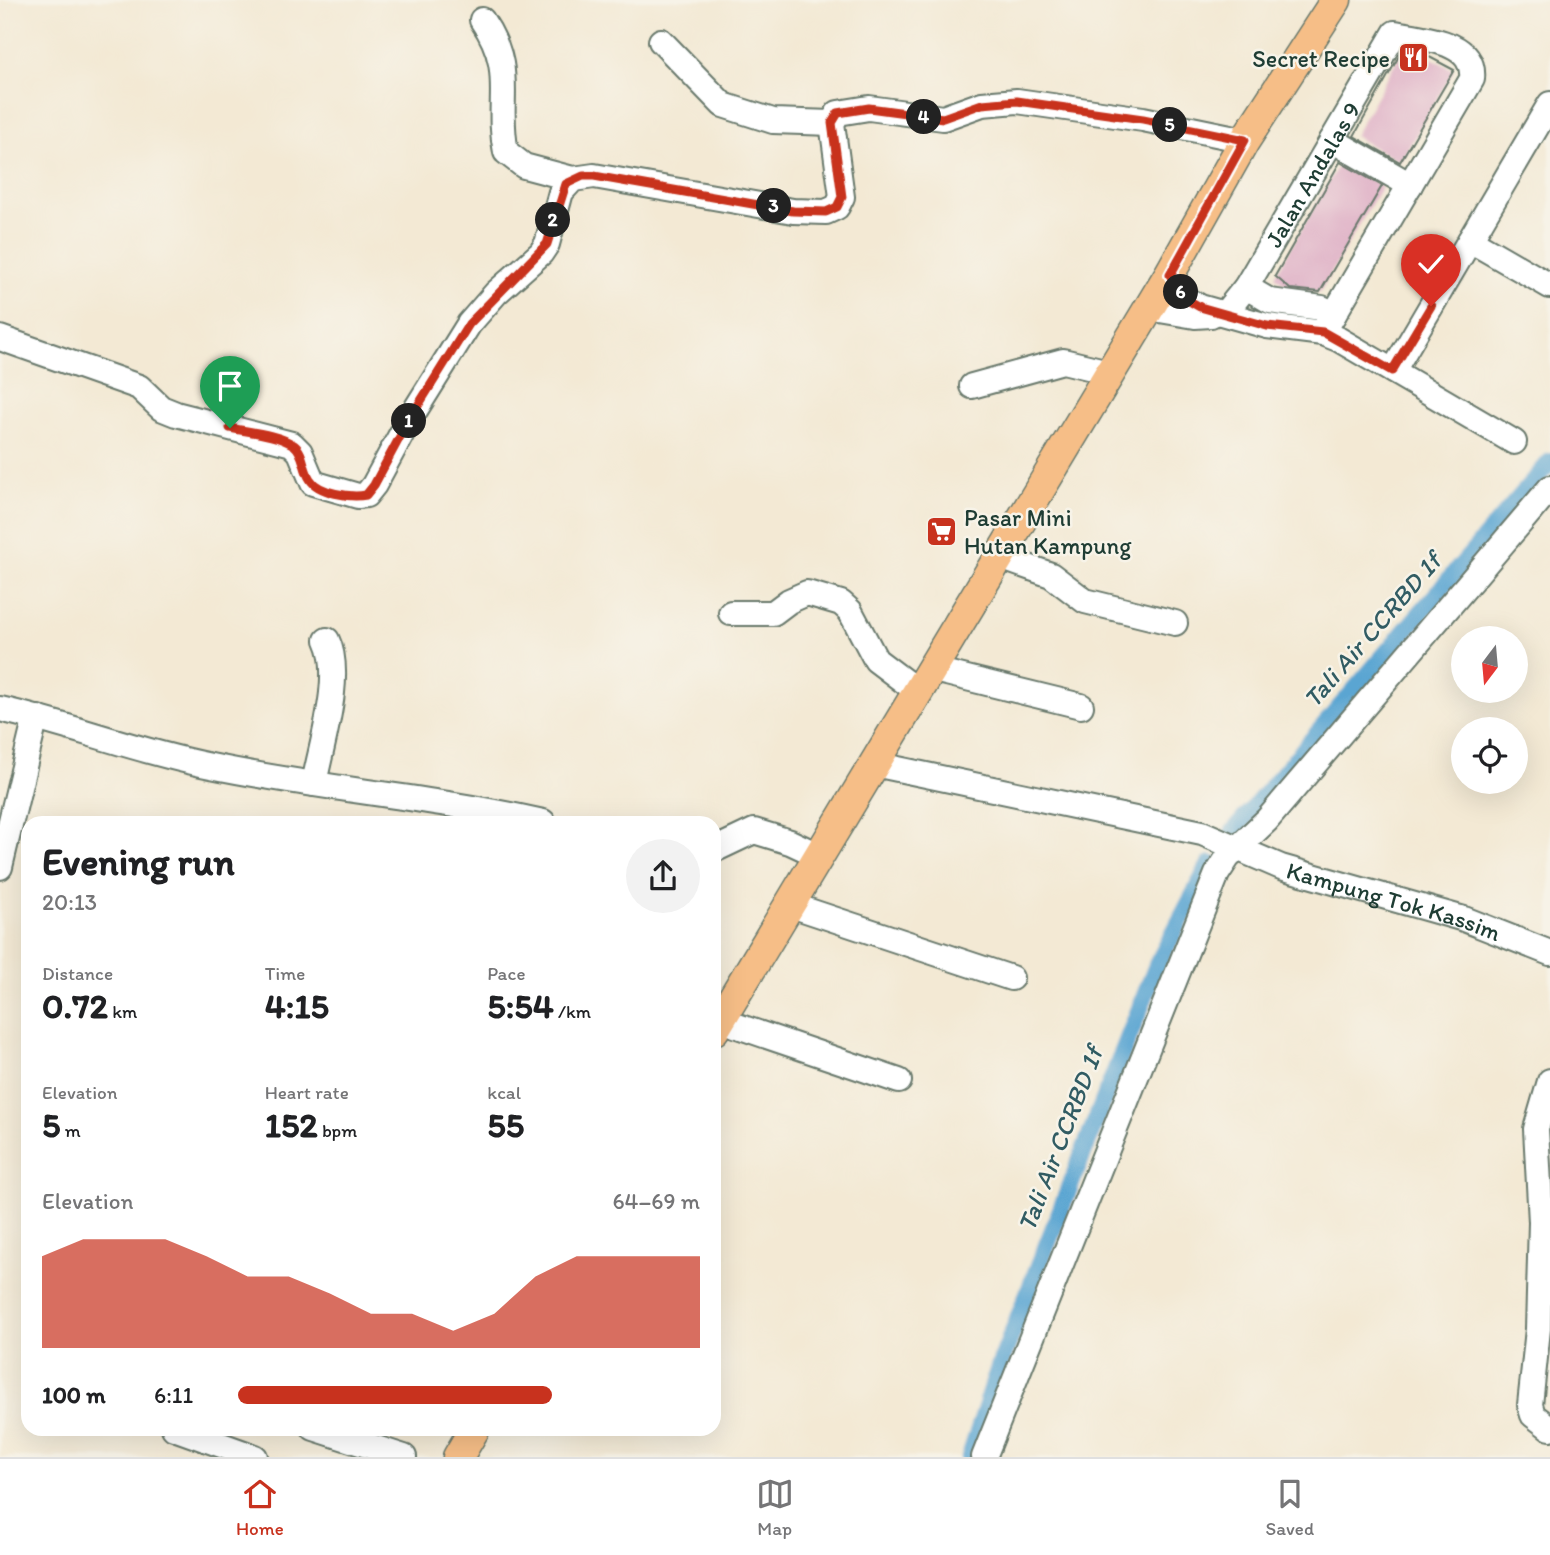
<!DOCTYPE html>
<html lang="en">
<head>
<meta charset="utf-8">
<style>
	:root { --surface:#fff; --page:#f2f2f2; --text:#202124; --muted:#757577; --line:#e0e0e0; --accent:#c8321e }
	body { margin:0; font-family:Itim,sans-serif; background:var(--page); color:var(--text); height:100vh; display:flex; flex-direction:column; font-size:26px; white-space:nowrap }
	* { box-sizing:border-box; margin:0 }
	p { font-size:23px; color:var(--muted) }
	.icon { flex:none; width:38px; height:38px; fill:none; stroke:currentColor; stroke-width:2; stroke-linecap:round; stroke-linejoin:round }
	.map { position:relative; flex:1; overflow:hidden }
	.drawer { position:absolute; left:21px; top:816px; width:700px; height:620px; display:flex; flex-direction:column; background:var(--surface); border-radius:21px; box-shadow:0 7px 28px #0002 }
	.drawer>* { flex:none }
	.needle { width:46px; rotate:196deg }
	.tools { position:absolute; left:1451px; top:626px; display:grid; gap:14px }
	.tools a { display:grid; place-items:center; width:77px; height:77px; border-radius:50%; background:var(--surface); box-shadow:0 7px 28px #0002; font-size:35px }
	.pin { position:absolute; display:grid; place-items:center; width:60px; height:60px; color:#fff; margin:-72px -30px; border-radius:50% 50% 50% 0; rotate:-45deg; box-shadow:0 0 7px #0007 }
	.pin .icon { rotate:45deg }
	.km { position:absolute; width:35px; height:35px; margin:-18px; border-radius:50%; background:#222; color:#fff; font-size:19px; line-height:35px; text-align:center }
	.round { display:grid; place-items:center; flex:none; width:74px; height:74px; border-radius:37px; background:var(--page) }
	.overview { display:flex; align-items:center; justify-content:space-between; height:119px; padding:0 21px }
	h1 { font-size:38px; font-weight:700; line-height:52px }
	.figures { display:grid; grid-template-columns:repeat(3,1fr); gap:10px; height:119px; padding:7px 21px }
	.figures div { display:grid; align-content:center }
	.figures b { font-size:35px; font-weight:700 }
	.figures small { font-size:19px; font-weight:400 }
	.figures p { font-size:19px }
	.chart { height:196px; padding:14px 21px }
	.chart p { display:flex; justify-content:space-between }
	.chart svg { width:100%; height:126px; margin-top:7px; fill:var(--accent); opacity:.7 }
	ul { padding:0 21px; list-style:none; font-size:23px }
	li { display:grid; grid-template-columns:112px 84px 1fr; align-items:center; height:52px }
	li i { height:18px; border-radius:9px; background:var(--accent) }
	.menu { display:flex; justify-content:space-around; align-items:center; height:98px; border-top:2px solid var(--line); background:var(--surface); font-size:19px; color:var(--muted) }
	.menu a { display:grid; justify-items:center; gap:4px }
	.menu .active { color:var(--accent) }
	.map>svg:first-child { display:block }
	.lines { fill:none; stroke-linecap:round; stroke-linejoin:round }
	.canal { stroke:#5aa5d2; stroke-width:18 }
	.building { fill:#dfb0c6 }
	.minor-casing { stroke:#69796c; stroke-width:28 }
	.major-casing { stroke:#69796c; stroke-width:33 }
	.minor { stroke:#fff; stroke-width:24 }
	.major { stroke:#f6be87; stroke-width:30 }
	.route-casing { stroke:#fff; stroke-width:14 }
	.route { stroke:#c8321e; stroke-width:9 }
	.labels { text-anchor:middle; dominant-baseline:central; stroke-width:5; stroke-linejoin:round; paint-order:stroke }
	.poi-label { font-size:24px; fill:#1f3d34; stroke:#f7f3e8; text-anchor:end }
	.street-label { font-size:24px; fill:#1f3d34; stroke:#f7f3e8 }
	.water-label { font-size:26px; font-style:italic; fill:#315c63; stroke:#f7f3e8 }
</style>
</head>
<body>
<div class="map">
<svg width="1550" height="1457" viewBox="0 0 1550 1457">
	<rect width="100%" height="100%" fill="#f7f3e8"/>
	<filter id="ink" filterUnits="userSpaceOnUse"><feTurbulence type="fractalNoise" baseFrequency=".0143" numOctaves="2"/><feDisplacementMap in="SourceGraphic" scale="14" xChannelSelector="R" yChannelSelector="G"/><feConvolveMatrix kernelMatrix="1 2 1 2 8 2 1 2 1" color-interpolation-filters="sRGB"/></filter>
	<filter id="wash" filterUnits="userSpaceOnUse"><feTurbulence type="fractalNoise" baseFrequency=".00686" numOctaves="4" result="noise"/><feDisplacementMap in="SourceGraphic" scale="28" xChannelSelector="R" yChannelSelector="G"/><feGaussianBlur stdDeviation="1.57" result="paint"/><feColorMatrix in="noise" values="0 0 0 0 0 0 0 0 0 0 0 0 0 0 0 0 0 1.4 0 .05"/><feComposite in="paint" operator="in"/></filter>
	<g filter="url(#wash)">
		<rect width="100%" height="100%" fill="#f3e9d4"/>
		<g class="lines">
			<!-- canal -->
			<g class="canal">
				<polyline points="1233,832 1550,462"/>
				<polyline points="970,1457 999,1367 1157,965 1210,864"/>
			</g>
		</g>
		<g id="blocks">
			<!-- building -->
			<g class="building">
				<polygon points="1403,49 1420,52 1454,70 1400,162 1354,136"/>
				<polygon points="1340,162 1382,186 1320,292 1290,289 1275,276"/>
			</g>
		</g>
	</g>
	<g filter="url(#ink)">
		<use href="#blocks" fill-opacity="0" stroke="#69796c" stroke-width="2"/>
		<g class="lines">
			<defs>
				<g id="minor">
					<path d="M 482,20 C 517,71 495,100 506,152 L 524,166 L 573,179"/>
					<polyline points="661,41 723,105 773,121 832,123"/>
					<polyline points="1332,140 1410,185"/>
					<polyline points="1470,240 1550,286"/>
					<polyline points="1169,275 1186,299 1200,307 1267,326 1323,333 1338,339 1514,442"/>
					<polyline points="1246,287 1270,301 1322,308 1334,314"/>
					<polyline points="1148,308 1195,316 1211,315"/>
					<path id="s1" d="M 1225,313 L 1246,287 L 1395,33 C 1423,38 1476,41 1472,79 L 1323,333"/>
					<polyline points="0,338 139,387 161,408 176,414 292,444 300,452 313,483 358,496 366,495 374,485 409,420 469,324 496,293 541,253 547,244 561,192 573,179 594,176 793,211 826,212 837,207 842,197 832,123 838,113 869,108 943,118 982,104 1017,101 1143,119 1245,140"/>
					<polyline points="1393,371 1550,104"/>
					<polyline points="972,386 1063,361 1109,372"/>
					<polyline points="997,556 1051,575 1085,601 1175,623"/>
					<polyline points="731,613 773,613 789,601 807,593 841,603 850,611 876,660 917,691"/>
					<polyline points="930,669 1081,706"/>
					<path d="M 0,709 C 71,725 139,752 211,766 C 321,789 433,797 543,822"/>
					<path id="s2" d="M 874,764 L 1202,833 L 1281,867 L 1464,919 L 1550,953"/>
					<path d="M 314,784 C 321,745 344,675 327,640"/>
					<polyline points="714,850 754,831 790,842 820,856"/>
					<polyline points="0,867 33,729 38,718"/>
					<polyline points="791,905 1011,978"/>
					<polyline points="720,1020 899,1081"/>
					<polyline points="1550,1081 1536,1129 1541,1222 1538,1329 1530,1405 1533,1415 1550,1428"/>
					<polyline points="174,1428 255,1457"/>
					<polyline points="314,1428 404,1457"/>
					<polyline points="984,1457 1217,874 1228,857 1267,820 1550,488"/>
				</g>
				<g id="major">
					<polyline points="714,1030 1169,275 1245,140 1336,0"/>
					<polyline points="458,1457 475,1428"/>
				</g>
			</defs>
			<!-- minor casing -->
			<use href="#minor" class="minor-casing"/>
			<!-- major casing -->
			<use href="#major" class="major-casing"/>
			<!-- minor -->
			<use href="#minor" class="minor"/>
			<!-- major -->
			<use href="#major" class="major"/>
		</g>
	</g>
	<g class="lines" filter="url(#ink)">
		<defs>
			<path id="route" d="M 230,428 C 249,432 277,434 294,445 C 304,452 303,469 310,479 C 318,493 351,498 366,495 L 374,485 L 409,420 L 469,324 L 547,244 L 566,184 L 583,176 L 594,176 L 793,211 L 826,212 L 837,207 L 842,197 L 832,123 L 838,113 L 869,108 L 943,118 L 982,104 L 1017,101 L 1143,119 L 1245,140 L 1170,275 L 1186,299 L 1200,307 L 1267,326 L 1323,332 L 1392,371 L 1431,306"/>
		</defs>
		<!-- route casing -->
		<use href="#route" class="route-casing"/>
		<!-- route -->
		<use href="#route" class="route"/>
	</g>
	<!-- icons -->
	<defs>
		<symbol id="restaurant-square" viewBox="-11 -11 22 22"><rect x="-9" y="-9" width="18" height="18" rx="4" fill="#c8321e" stroke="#f7f3e8"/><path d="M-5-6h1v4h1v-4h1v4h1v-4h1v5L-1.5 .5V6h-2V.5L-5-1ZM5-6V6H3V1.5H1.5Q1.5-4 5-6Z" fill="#fff"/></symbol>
		<symbol id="supermarket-square" viewBox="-11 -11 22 22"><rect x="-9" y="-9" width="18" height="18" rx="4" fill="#c8321e" stroke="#f7f3e8"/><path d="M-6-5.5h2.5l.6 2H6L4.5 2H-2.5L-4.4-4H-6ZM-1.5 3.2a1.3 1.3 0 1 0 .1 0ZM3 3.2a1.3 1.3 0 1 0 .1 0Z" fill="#fff"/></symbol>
	</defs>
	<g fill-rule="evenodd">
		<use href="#restaurant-square" x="1396" y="40" width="35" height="35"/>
		<use href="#supermarket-square" x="924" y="514" width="35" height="35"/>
	</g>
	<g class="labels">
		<!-- poi labels -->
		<g class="poi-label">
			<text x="1390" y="58">Secret Recipe</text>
			<text x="964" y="517" text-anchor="start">Pasar Mini<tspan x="964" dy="28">Hutan Kampung</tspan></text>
		</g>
		<!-- street labels -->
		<g class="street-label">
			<text stroke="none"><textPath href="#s1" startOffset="164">Jalan Andalas 9</textPath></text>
			<text stroke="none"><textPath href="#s2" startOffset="539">Kampung Tok Kassim</textPath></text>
		</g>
		<!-- water labels -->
		<g class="water-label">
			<text transform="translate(1372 630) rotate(-49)">Tali Air CCRBD 1f</text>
			<text transform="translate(1060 1139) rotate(-69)">Tali Air CCRBD 1f</text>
		</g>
	</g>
</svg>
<div class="tools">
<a><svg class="needle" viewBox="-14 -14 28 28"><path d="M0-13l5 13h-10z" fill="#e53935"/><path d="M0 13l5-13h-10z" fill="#757577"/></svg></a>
<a><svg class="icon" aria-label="locate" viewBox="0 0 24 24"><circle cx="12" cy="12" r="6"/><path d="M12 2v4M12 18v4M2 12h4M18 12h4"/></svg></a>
</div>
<div class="pin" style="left:230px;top:428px;background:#1e9e55"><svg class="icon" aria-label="arrive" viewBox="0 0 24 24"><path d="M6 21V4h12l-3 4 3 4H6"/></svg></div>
<div class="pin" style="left:1431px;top:306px;background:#d93025"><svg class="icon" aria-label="check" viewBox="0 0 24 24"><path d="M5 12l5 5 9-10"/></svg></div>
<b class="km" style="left:409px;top:421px">1</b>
<b class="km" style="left:553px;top:220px">2</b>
<b class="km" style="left:774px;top:206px">3</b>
<b class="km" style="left:924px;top:117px">4</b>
<b class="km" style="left:1170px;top:125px">5</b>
<b class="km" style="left:1181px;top:292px">6</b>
<section class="drawer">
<div class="overview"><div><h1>Evening run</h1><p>20:13</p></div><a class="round"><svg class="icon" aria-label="share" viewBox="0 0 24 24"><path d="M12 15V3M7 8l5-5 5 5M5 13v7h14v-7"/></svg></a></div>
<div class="figures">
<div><p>Distance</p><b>0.72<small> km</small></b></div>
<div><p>Time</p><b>4:15</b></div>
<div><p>Pace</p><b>5:54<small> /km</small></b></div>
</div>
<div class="figures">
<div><p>Elevation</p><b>5<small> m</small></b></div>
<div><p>Heart rate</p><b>152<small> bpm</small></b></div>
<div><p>kcal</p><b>55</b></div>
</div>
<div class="chart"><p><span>Elevation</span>64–69 m</p>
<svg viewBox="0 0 160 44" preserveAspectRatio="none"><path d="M0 44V12L10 6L20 6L30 6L40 12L50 19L60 19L70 25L80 32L90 32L100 38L110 32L120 19L130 12L140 12L150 12L160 12V44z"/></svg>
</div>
<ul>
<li><b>100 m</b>6:11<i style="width:68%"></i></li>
</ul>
</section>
</div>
<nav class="menu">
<a class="active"><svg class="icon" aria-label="home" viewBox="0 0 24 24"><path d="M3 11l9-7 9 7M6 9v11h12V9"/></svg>Home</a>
<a><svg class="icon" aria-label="map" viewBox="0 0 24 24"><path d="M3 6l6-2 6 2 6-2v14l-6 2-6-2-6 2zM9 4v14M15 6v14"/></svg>Map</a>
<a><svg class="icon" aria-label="saved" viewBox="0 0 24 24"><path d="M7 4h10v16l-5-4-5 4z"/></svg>Saved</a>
</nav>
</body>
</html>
